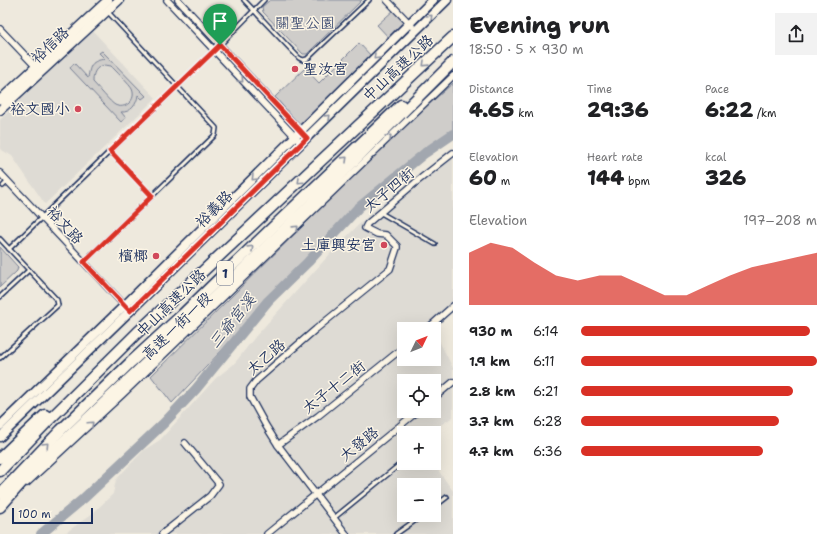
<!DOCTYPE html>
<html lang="en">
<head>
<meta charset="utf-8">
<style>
	:root { --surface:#fff; --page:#f2f2f2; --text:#202124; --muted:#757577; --accent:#d93025 }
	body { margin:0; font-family:"Shantell Sans","LXGW WenKai TC",sans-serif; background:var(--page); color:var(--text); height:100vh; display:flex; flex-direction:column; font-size:15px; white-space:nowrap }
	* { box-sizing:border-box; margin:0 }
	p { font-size:13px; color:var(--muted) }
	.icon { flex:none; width:22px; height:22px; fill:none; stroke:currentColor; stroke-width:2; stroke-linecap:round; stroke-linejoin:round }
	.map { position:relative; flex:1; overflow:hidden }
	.drawer { display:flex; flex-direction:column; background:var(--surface); width:380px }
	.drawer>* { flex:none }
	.needle { width:26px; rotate:47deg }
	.tools { position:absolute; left:397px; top:322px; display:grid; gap:8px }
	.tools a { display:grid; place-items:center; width:44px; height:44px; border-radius:0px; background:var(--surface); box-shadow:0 4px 16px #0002; font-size:20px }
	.scale { position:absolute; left:12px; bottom:10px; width:81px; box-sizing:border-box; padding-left:4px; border:2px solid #1b2f5e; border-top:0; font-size:11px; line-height:14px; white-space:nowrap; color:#1b2f5e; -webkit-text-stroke:3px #fcf5e5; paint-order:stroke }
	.pin { position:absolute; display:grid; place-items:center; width:34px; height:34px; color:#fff; margin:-41px -17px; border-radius:50% 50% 50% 0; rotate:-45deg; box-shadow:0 0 4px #0007 }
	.pin .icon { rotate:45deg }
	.round { display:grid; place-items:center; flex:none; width:42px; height:42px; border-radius:0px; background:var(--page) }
	.head { display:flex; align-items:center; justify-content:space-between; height:68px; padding:0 16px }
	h1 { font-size:22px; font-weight:800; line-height:30px }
	.stats { display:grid; grid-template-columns:repeat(3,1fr); gap:6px; height:68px; padding:4px 16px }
	.stats div { display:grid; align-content:center }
	.stats b { font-size:20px; font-weight:800 }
	.stats small { font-size:11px; font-weight:400 }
	.stats p { font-size:11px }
	.chart { height:112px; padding:8px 16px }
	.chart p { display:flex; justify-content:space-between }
	.chart svg { width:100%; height:72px; margin-top:4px; fill:var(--accent); opacity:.7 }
	ul { padding:0 16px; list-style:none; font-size:13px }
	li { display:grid; grid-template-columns:64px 48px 1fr; align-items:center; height:30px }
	li i { height:10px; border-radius:5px; background:var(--accent) }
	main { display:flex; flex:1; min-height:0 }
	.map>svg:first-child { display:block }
	.built { fill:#dedbd4; fill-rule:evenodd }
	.green { fill:#cfcdca; stroke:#757e94; fill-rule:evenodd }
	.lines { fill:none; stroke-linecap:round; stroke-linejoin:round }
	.river { stroke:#a2a7af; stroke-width:10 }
	.lane-casing { stroke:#1b2f5e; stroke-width:6 }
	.street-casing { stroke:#1b2f5e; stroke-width:8 }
	.secondary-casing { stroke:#1b2f5e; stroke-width:11 }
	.highway-casing { stroke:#1b2f5e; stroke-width:13 }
	.lane { stroke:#fcf5e5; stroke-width:3 }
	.street { stroke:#fcf5e5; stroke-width:5.5 }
	.secondary { stroke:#fcf5e5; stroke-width:8 }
	.highway { stroke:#fcf5e5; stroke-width:10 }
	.oneway { stroke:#8c92a2 }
	.route-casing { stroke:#fff; stroke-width:8 }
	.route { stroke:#d93025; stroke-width:5 }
	.poi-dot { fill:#d1495b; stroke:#fcf5e5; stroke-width:1.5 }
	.labels { text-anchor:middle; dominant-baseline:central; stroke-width:3; stroke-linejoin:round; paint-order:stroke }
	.shield { fill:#fcf5e5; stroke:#5e6a86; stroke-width:1 }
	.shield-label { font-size:14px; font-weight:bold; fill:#1b2f5e }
	.park-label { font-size:15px; fill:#485679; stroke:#fcf5e5 }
	.street-label { font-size:15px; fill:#1b2f5e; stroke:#fcf5e5 }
	.poi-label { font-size:15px; fill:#1b2f5e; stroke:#fcf5e5; text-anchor:end }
	.water-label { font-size:16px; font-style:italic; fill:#445376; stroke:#fcf5e5 }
</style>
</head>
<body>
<main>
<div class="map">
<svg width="453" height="534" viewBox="0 0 453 534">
	<rect width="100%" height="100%" fill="#eee9dd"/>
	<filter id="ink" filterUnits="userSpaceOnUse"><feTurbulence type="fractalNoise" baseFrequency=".025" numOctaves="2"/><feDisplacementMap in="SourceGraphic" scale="8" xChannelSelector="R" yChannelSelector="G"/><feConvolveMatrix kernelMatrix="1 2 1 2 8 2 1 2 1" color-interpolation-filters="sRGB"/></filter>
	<g filter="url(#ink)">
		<!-- built -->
		<g class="built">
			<polygon points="91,29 156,98 45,204 12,156 0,149 0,120"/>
			<path d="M 453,147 L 453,306 L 431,325 L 433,329 L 404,329 L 404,359 L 434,359 L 434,331 L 453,368 L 453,417 L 428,433 L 404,433 L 404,463 L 433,463 L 453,491 L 453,534 L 64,534 L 93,513 L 113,494 L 116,480 L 123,472 L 144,450 L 160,440 L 216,378 L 234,364 L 255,337 L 339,244 L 371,213 ZM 404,381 L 434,381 L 434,411 L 404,411 ZM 404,485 L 434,485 L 434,515 L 404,515 Z"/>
		</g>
		<!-- green -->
		<g class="green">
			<polygon points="270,0 362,0 307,54 303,54 263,12 262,7"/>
			<polygon points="394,10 406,22 390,39 377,25"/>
			<polygon points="359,43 372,57 302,128 275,97 305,68 319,83"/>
			<path d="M 102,51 L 146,96 L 142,99 L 138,95 C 137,104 131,113 121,112 L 126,118 L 121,122 L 70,68 L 74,63 L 88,78 C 90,65 91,61 105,59 L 99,53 ZM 105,65 C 107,65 109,66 111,66 C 113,68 131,86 132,89 C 137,100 125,110 115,105 C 111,103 97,86 93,82 C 93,73 95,67 105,65 Z"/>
			<polygon points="453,83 453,131 357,207 172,403 151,376 399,131"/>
			<polygon points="0,247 18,267 17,271 0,287"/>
		</g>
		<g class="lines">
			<!-- river -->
			<polyline class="river" points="41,534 83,499 164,423 196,389 268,301 308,262 358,208 425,153 453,134"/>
			<defs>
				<g id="lane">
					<polyline points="244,0 299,58 303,60 307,59 369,0"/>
					<polyline points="110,151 152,196"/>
					<polyline points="3,186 8,181"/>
					<polyline points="381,213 435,244"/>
					<polyline points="0,239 57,300 58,305 0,358"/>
					<polyline points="9,249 220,45 264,0"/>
					<polyline points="84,262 215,135 216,128 108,12"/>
					<polyline points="0,297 29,270"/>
					<polyline points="434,507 447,497"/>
					<polyline points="334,518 404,461"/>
					<polyline points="396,534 423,515"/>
				</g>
				<g id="street">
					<polyline points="167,0 301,143"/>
					<polyline points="178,0 302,133"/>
					<polyline points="387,0 412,26"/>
					<polyline points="0,29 38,69"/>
					<polyline points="0,173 126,307"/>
					<polyline points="427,329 453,306"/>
					<polyline points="434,398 453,382"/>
					<polyline points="278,445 318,416 404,347"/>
					<polyline points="27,483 123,394 453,76"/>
					<polyline points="162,534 210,496 219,484 185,443"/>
					<polyline points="267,534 418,411"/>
					<polyline points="346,534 278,445 266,426 250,397 250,389 256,381 316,329 390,269 397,248 397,246 386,235 377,234 365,228 367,224 415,183 453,153"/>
				</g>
				<g id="secondary">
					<polyline points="0,100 108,0"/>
					<polyline points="0,110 119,0"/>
					<polyline points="0,426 124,306 433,0"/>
					<polyline points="0,437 130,311 447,0"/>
				</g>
				<g id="highway">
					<polyline points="0,458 45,415"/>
					<polyline points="0,471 48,421 137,333 453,37"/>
					<polyline points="0,494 61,430 131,362 183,314 228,270 401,105"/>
					<polyline points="0,507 31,472 151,358 319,196 453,62"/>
				</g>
			</defs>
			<!-- lane casing -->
			<use href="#lane" class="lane-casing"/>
			<!-- street casing -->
			<use href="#street" class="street-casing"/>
			<!-- secondary casing -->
			<use href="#secondary" class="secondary-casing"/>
			<!-- highway casing -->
			<use href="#highway" class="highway-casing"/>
			<!-- lane -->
			<use href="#lane" class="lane"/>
			<!-- street -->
			<use href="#street" class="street"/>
			<!-- secondary -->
			<use href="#secondary" class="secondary"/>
			<!-- highway -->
			<use href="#highway" class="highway"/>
		</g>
		<!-- one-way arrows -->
		<defs><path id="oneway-chevron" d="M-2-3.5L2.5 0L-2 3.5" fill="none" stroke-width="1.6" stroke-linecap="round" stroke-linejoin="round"/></defs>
		<g class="oneway">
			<use href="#oneway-chevron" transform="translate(430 17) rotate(-45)"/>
			<use href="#oneway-chevron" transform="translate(376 57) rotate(135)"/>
			<use href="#oneway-chevron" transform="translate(425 64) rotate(136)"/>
			<use href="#oneway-chevron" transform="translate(241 80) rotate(47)"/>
			<use href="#oneway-chevron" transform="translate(328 117) rotate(-44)"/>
			<use href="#oneway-chevron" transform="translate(389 137) rotate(-44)"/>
			<use href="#oneway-chevron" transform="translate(345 159) rotate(-44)"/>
			<use href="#oneway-chevron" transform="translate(254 178) rotate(135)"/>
			<use href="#oneway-chevron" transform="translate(300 181) rotate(137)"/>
			<use href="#oneway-chevron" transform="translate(296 228) rotate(-44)"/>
			<use href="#oneway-chevron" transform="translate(251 248) rotate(-44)"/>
			<use href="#oneway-chevron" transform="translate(91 424) rotate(-43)"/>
			<use href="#oneway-chevron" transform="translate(46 445) rotate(-46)"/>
		</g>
	</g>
	<g class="lines" filter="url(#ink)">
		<defs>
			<polygon id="route" points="220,45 307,138 130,311 84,262 152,196 110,151"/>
		</defs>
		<!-- route casing -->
		<use href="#route" class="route-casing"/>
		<!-- route -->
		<use href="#route" class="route"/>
	</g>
	<!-- markers -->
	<g class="poi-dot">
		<circle cx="295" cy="69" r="4"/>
		<circle cx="78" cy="109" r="4"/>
		<circle cx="384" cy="245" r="4"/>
		<circle cx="156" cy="256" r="4"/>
	</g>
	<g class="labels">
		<!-- shield labels -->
		<rect class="shield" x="217" y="261" width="16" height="24" rx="3"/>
		<g class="shield-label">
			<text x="225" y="273">1</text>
		</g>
		<!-- park labels -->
		<g class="park-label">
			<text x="305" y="23">關聖公園</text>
		</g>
		<!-- street labels -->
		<g class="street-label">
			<text transform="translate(50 45) rotate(-43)">裕信路</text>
			<text transform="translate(398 68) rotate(-43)">中山高速公路</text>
			<text transform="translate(389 190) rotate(-40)">太子四街</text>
			<text transform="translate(214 209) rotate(-45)">裕義路</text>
			<text transform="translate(65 225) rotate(47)">裕文路</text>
			<text transform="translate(171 303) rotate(-44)">中山高速公路</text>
			<text transform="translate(177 326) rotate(-44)">高速一街一段</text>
			<text transform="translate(266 357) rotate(-41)">太乙路</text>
			<text transform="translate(334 387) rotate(-38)">太子十二街</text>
			<text transform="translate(359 444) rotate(-39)">大發路</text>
		</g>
		<!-- poi labels -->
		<g class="poi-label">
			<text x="303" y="69" text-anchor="start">聖汝宮</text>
			<text x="70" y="109">裕文國小</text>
			<text x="376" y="245">土庫興安宮</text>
			<text x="148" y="256">檳榔</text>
		</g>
		<!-- water labels -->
		<g class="water-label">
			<text transform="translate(232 321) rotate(-51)">三爺宮溪</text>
		</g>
	</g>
</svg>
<div class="tools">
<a><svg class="needle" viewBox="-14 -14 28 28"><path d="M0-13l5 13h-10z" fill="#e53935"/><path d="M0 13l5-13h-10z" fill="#757577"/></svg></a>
<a><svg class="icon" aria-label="locate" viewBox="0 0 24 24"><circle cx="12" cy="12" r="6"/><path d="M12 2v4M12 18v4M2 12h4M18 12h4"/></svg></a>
<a>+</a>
<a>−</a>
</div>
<div class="scale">100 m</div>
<div class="pin" style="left:220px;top:45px;background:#1e9e55"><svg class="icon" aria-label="arrive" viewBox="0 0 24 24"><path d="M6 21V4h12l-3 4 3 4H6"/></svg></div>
</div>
<section class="drawer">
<div class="head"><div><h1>Evening run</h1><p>18:50 · 5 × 930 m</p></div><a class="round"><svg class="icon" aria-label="share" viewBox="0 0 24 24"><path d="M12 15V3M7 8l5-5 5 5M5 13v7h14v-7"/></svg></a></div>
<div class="stats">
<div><p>Distance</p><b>4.65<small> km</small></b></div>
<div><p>Time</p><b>29:36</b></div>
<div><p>Pace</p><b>6:22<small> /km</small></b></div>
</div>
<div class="stats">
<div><p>Elevation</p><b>60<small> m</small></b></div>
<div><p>Heart rate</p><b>144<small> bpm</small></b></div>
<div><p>kcal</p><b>326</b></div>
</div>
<div class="chart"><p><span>Elevation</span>197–208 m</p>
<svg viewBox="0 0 160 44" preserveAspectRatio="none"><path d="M0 44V12L10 6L20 9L30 18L40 26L50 29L60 26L70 26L80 32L90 38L100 38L110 32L120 26L130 21L140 18L150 15L160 12V44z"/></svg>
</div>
<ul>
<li><b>930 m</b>6:14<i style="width:97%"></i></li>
<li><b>1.9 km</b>6:11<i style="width:100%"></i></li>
<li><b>2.8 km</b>6:21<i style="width:90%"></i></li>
<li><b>3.7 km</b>6:28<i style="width:84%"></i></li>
<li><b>4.7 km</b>6:36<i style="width:77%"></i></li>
</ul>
</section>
</main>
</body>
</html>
